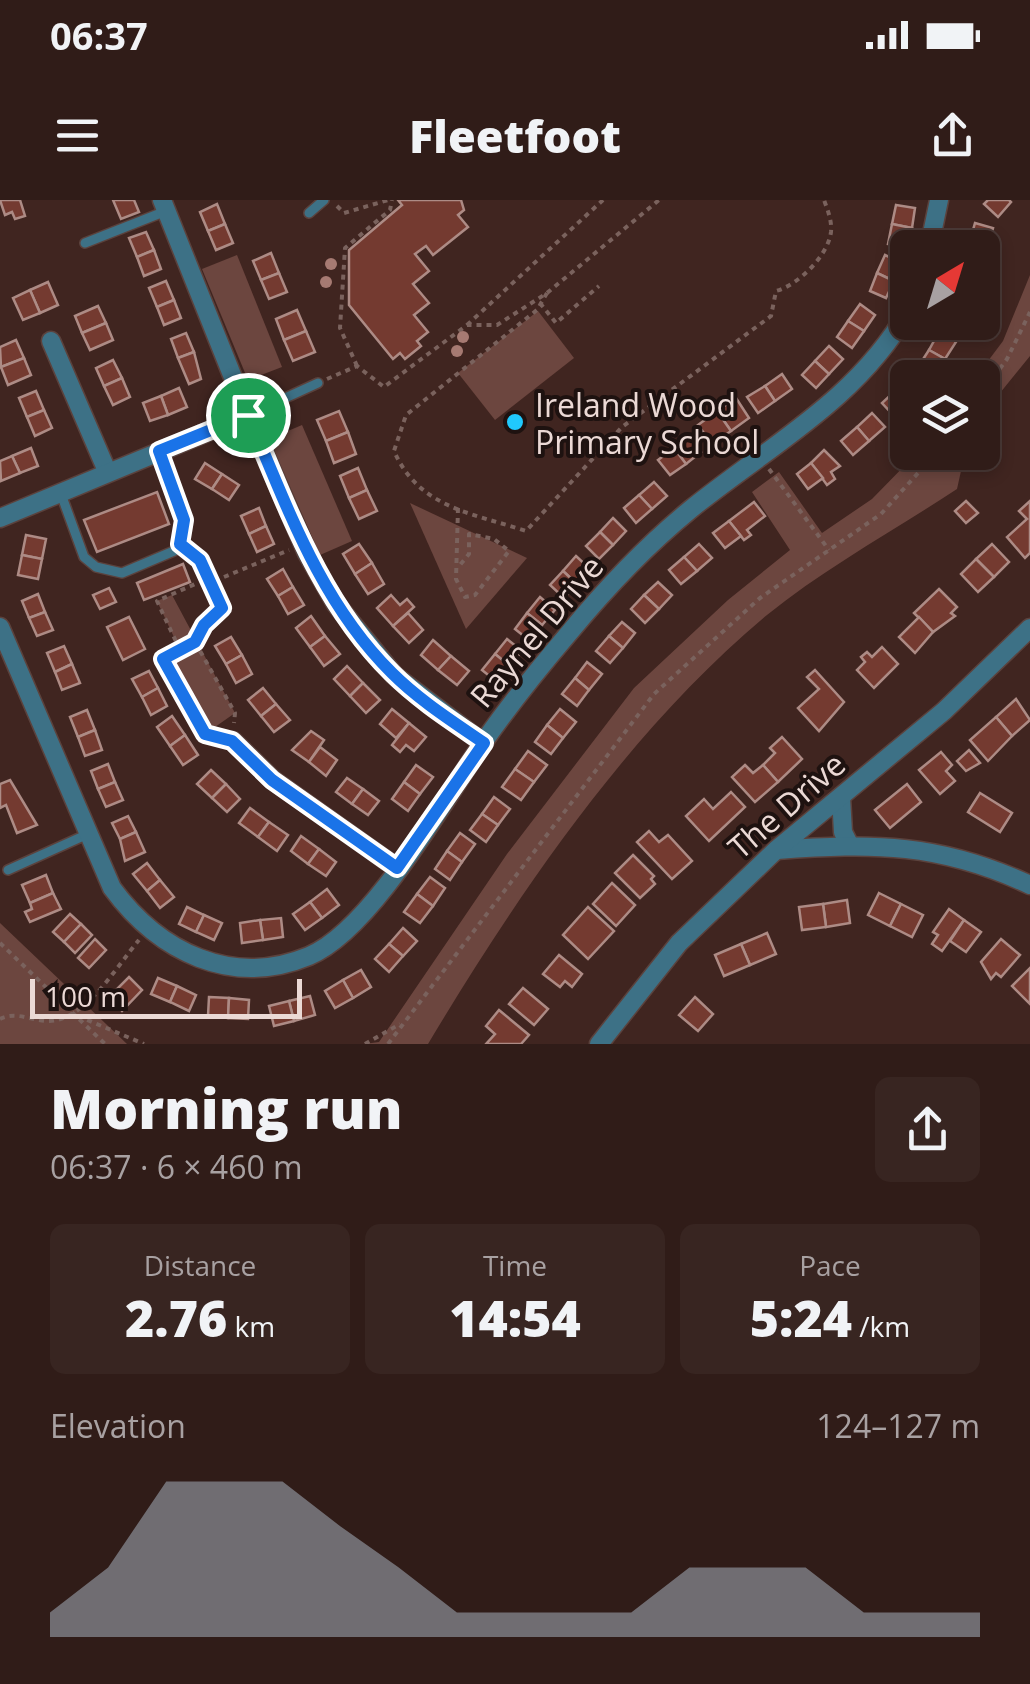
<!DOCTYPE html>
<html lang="en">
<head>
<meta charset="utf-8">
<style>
	:root { --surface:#301c18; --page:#382521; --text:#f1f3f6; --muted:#a8a1a2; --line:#4b3a37; --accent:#8c9099 }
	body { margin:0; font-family:"Open Sans",sans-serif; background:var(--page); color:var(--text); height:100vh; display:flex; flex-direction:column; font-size:38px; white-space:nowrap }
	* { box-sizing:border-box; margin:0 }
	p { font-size:32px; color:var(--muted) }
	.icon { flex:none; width:55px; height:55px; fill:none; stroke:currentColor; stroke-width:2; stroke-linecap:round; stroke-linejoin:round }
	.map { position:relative; height:844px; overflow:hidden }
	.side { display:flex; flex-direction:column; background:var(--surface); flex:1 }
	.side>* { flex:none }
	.needle { width:65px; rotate:38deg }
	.controls { position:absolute; left:890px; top:30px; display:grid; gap:20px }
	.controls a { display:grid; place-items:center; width:110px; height:110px; border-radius:15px; background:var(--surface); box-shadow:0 5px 15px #0003,0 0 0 2px var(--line); font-size:50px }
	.scale { position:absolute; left:30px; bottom:25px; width:272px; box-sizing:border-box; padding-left:10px; border:5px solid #ebd9d5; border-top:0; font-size:28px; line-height:35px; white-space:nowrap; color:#ebd9d5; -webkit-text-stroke:8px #1e1210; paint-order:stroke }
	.pin { position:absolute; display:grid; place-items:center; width:85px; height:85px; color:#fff; margin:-42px; border:5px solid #fff; border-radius:50%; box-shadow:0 2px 10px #0007 }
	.round { display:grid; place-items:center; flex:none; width:105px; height:105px; border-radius:15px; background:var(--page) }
	.headline { display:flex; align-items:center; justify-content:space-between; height:170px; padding:0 50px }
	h1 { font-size:55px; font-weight:800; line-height:75px }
	.figures { display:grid; grid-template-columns:repeat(3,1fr); gap:15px; height:170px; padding:10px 50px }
	.figures div { display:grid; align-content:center; border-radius:15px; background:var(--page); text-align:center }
	.figures b { font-size:50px; font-weight:800 }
	.figures small { font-size:28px; font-weight:400 }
	.figures p { font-size:28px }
	.chart { height:280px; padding:20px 50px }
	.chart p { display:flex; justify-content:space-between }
	.chart svg { width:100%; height:180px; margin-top:10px; fill:var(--accent); opacity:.7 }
	.status { display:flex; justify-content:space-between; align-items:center; height:70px; padding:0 50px; background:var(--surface); direction:ltr }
	.status svg { height:28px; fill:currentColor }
	header { display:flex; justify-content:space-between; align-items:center; height:130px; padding:0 50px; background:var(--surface); font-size:45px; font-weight:800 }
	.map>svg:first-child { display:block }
	.green { fill:#6c463f }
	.building { fill:#743a30; stroke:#ad8b85; stroke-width:2.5 }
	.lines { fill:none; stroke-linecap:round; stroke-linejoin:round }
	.service-casing { stroke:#5b423d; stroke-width:12 }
	.minor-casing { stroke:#5b423d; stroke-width:21 }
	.path { stroke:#7a625d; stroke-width:4; stroke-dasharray:5 5; stroke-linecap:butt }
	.service { stroke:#3d7186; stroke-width:9 }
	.minor { stroke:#3d7186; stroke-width:18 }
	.tree { fill:#a67a72 }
	.route-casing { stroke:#fff; stroke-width:20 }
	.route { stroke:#1a73e8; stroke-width:12 }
	.poi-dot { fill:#20c9fd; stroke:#1e1210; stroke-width:4 }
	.labels { text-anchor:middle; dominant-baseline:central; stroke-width:8; stroke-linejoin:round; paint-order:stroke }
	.poi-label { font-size:32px; fill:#ebd9d5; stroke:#1e1210; text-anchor:start }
	.street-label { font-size:32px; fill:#ebd9d5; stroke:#1e1210 }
</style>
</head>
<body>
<div class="status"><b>06:37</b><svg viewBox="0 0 49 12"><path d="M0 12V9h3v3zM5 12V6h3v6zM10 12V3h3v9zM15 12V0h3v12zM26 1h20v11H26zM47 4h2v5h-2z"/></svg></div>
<header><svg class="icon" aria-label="menu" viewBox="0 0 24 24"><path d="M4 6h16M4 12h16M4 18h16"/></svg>Fleetfoot<svg class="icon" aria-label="share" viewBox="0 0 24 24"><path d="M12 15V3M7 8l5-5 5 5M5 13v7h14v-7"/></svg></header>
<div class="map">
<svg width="1030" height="844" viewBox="0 0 1030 844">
	<rect width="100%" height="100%" fill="#402520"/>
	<!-- green -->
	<g class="green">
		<polygon points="237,55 282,167 248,180 202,69"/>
		<polygon points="1030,75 1030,156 983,214 982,178 976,177 1003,141"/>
		<polygon points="538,111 574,158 495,220 458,173"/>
		<polygon points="302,225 352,341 320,355 269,239"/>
		<path d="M 917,253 L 965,253 L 957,289 C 895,330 825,368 767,415 C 630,529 519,692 428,844 L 364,844 L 379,842 L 507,654 L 634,488 L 728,400 L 790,350 L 752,292 L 779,272 L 822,333 L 872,299 Z"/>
		<polygon points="410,303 527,358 466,429"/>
		<polygon points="172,395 235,513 205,534 163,459 180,450 157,401"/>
		<polygon points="0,723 127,844 0,844"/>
	</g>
	<!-- building -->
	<g class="building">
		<polygon points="0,0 20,0 25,16 15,19 12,12 5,15"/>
		<polygon points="113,0 134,0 139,12 121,19"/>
		<polygon points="398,0 461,0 464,10 458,15 468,27 433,55 426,46 415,54 429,71 413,84 429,103 414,115 428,132 417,141 421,146 405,159 400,153 393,159 349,105 349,50 402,5"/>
		<polygon points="988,0 1009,0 1011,2 998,17 984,4"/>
		<polygon points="217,4 225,24 208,31 200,12"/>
		<polygon points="896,5 915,8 912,28 892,24"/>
		<polygon points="975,23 993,28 987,49 969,44"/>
		<polygon points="225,24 233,43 216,50 208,31"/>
		<polygon points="892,24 912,28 908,48 888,44"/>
		<polygon points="146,32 154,50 137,57 129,38"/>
		<polygon points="154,50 161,69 144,76 137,57"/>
		<polygon points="271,53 279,73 261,80 253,61"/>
		<polygon points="885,55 902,63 894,81 877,73"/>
		<polygon points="279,73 287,92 269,99 261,80"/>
		<polygon points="877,73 894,81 886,98 870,91"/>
		<polygon points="166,81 174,100 157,107 149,88"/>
		<polygon points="48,82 58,105 40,113 30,90"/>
		<polygon points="30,90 40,113 23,120 13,98"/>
		<polygon points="174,100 181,118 164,125 157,107"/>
		<polygon points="860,104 875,115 864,131 848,121"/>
		<polygon points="98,106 106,123 82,133 75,116"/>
		<polygon points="297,110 306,131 284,140 276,119"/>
		<polygon points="848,121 864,131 852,148 837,137"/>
		<polygon points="106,123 113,140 90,150 82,133"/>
		<polygon points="306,131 315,152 293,161 284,140"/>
		<polygon points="939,132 956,142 945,159 929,150"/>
		<polygon points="186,133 194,152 178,158 171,139"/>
		<polygon points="16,140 24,158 1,167 0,147"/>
		<polygon points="829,146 843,159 829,174 815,161"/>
		<polygon points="929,150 945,159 934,177 918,167"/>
		<polygon points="194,152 201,179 189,184 178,158"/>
		<polygon points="24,158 31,175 8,185 1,167"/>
		<polygon points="113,160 122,178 104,186 96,168"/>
		<polygon points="815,161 829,174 816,188 802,175"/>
		<polygon points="782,174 792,189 775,201 765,186"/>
		<polygon points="122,178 130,197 113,205 104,186"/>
		<polygon points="765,186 775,201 758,213 747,197"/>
		<polygon points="179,188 187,207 168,215 161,196"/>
		<polygon points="896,190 908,205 895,217 882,203"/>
		<polygon points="36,191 44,210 27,217 19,198"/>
		<polygon points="161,196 168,215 150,221 143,203"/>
		<polygon points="736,198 749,218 731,231 717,211"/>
		<polygon points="44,210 52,228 35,236 27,217"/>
		<polygon points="339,211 348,232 326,241 317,220"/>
		<polygon points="717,211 731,231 712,244 698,225"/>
		<polygon points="872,213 885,227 869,241 857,227"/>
		<polygon points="857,227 869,241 853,255 841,241"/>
		<polygon points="348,232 356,254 334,263 326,241"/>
		<polygon points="689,236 701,252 686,264 674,248"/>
		<polygon points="31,248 38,266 20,273 12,256"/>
		<polygon points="674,248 686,264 670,275 658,260"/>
		<polygon points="824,250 840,266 831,272 835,279 827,285 811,263"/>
		<polygon points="12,256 20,273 1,281 0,261"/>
		<polygon points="205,263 222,274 212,289 195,279"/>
		<polygon points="811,263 823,278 808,289 797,274"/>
		<polygon points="358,268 367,290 349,298 340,276"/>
		<polygon points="222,274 239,285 229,300 212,289"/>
		<polygon points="654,282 667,296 652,309 639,295"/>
		<polygon points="367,290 377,311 359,319 349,298"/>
		<polygon points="157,292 169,324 97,352 84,320"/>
		<polygon points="639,295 652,309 636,323 624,308"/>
		<polygon points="966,301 978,313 966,323 955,311"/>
		<polygon points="1030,301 1030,353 1025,358 1007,337 1027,319 1019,311"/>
		<polygon points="754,302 765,316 747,330 751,335 744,340 729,321"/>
		<polygon points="259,308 266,326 249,334 241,316"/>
		<polygon points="613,318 626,331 613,345 600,332"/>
		<polygon points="729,321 741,336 725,348 713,333"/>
		<polygon points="266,326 274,344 257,352 249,334"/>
		<polygon points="600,332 613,345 599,359 586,346"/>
		<polygon points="26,335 46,339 42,359 22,355"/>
		<polygon points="359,344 372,363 355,374 343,354"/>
		<polygon points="699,344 712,358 697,371 684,357"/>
		<polygon points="992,344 1009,362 994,377 976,359"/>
		<polygon points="22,355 42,359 38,379 18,375"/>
		<polygon points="576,356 590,369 577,384 563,371"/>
		<polygon points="684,357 697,371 681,384 669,370"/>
		<polygon points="976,359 994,377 978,392 961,374"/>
		<polygon points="372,363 384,384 368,394 355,374"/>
		<polygon points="183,364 190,382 144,400 137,383"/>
		<polygon points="283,369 293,387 278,396 267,379"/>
		<polygon points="563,371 577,384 564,398 550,385"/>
		<polygon points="658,382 672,395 659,409 644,395"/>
		<polygon points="293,387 304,405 288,414 278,396"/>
		<polygon points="109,388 116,402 100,409 93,395"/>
		<polygon points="939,389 957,407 951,413 955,416 933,432 914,413"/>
		<polygon points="38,394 45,412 29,418 22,401"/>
		<polygon points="391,395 400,405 407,399 414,407 393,426 377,408"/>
		<polygon points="644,395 659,409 645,423 631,409"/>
		<polygon points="540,397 555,410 542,425 527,413"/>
		<polygon points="45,412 53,430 37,436 29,418"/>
		<polygon points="408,413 423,430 409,443 393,426"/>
		<polygon points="527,413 542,425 530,441 515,429"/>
		<polygon points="311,416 325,436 310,447 296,428"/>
		<polygon points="129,417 145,449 123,460 107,427"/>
		<polygon points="919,417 933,432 915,453 899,437"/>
		<polygon points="622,422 635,433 623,448 609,436"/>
		<polygon points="325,436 340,454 324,466 310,447"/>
		<polygon points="609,436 623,448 610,463 596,451"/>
		<polygon points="231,437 242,455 226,464 215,446"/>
		<polygon points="507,439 522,451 510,466 495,454"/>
		<polygon points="433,440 451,456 438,470 421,455"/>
		<polygon points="64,446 72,464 55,472 47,453"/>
		<polygon points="882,447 898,464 874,488 857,470 865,462 861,457 867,452 872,457"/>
		<polygon points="495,454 510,466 497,482 482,470"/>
		<polygon points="242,455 252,474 236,483 226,464"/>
		<polygon points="451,456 469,471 457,485 438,470"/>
		<polygon points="587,462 602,474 589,490 575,478"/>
		<polygon points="72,464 80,483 62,490 55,472"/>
		<polygon points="347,466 363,483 350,496 334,479"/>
		<polygon points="815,470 844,502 819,531 798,508 819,489 807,477"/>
		<polygon points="149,471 158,488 142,497 132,479"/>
		<polygon points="575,478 589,490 577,506 562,494"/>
		<polygon points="363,483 380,500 366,513 350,496"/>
		<polygon points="158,488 167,506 151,515 142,497"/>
		<polygon points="263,488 276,504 261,516 248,500"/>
		<polygon points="1016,499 1030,520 1012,536 996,517"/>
		<polygon points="276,504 290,520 274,532 261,516"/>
		<polygon points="392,509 409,523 396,538 380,524"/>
		<polygon points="560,509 576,522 563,538 547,525"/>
		<polygon points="87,510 95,530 78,537 70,517"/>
		<polygon points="172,516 185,535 170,546 157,527"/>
		<polygon points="996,517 1012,536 988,561 970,540"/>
		<polygon points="409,523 426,537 414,551 406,545 400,552 392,545"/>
		<polygon points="547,525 563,538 551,554 535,542"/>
		<polygon points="95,530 102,550 85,556 78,537"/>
		<polygon points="311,531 324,540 309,562 292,550"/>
		<polygon points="185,535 198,555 183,565 170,546"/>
		<polygon points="782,537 802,559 778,582 763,565 775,553 770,548"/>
		<polygon points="320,547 337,560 326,576 309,562"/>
		<polygon points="969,550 980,563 966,571 957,561"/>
		<polygon points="528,551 547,565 534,582 515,569"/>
		<polygon points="941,552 952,565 946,571 955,581 940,594 919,570"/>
		<polygon points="108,564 115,582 98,589 91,571"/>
		<polygon points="416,565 433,577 420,594 404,582"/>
		<polygon points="745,565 753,573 763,565 778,582 755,602 732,577"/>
		<polygon points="515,569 534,582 521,600 502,587"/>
		<polygon points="211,570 226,584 212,598 197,584"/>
		<polygon points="347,578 363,589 352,604 336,592"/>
		<polygon points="10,580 37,625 17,633 6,605 0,608 0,584"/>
		<polygon points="115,582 123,600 106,607 98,589"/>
		<polygon points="404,582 420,594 408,611 392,599"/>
		<polygon points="226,584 240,599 227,612 212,598"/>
		<polygon points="907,584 921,602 890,628 875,610"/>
		<polygon points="363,589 379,601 368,615 352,604"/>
		<polygon points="731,592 745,607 709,641 686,616 704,599 713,609"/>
		<polygon points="980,593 1012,613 1000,632 968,612"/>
		<polygon points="494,597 510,609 498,625 482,614"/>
		<polygon points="250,608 269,622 258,637 239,623"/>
		<polygon points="482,614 498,625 486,642 470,630"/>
		<polygon points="128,616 136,632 120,639 112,623"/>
		<polygon points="269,622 288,635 277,651 258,637"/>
		<polygon points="649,631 659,642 668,635 692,661 672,679 637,642"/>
		<polygon points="136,632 145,652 125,661 120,639"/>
		<polygon points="460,633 475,644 462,662 447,651"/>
		<polygon points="301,636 319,649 308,664 291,651"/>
		<polygon points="319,649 336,662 326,676 308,664"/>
		<polygon points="447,651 462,662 450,680 435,669"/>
		<polygon points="633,655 654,676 651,679 655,684 640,698 615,673"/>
		<polygon points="147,663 160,680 147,691 133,674"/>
		<polygon points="46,675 53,693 30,703 22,685"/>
		<polygon points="430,677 445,688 433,706 417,694"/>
		<polygon points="160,680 174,697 160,708 147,691"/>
		<polygon points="612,683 635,705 616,726 593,704"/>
		<polygon points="327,689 339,705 322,718 310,702"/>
		<polygon points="53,693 61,709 30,722 25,712 32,709 30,703"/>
		<polygon points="879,693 901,704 890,726 868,715"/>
		<polygon points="417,694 433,706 420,723 404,712"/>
		<polygon points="847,700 850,723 826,727 823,704"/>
		<polygon points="310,702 322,718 305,730 293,714"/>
		<polygon points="823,704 826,727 802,730 799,707"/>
		<polygon points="901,704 923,715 912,737 890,726"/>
		<polygon points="187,707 204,715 196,732 179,724"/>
		<polygon points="588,707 614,731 588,759 563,735"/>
		<polygon points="949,709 964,720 942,751 932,744 938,735 933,732"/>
		<polygon points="70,714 81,724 64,742 53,732"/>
		<polygon points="204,715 222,723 214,740 196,732"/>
		<polygon points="281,718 283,737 263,740 260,720"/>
		<polygon points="260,720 263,740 242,743 240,723"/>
		<polygon points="964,720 981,732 966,752 950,741"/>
		<polygon points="81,724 92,735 75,753 64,742"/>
		<polygon points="403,728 417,741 403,756 389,744"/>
		<polygon points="767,733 776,754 750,765 741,744"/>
		<polygon points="95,739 106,750 89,768 78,758"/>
		<polygon points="1001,739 1020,755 1001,777 996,773 991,779 981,762"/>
		<polygon points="389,744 403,756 389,772 375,759"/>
		<polygon points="741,744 750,765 724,776 715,755"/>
		<polygon points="559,755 582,774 572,787 565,781 560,787 543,774"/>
		<polygon points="1030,768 1030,804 1012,786"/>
		<polygon points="361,770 371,787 353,798 343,780"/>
		<polygon points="129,777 142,790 122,811 109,797"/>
		<polygon points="158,778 177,786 170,802 151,794"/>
		<polygon points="343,780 353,798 335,808 325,791"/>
		<polygon points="177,786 196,795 189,811 170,802"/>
		<polygon points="523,788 548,809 534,825 509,804"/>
		<polygon points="310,796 315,815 294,821 289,801"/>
		<polygon points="209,797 229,798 228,818 208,816"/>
		<polygon points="695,797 713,814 698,831 679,815"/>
		<polygon points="229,798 249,800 248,819 228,818"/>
		<polygon points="289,801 294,821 274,826 269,806"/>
		<polygon points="499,810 529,835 521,844 486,844 495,834 486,826"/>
	</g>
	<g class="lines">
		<defs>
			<g id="service">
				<polyline points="309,13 324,0"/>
				<polyline points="85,43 166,11"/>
				<polyline points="248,215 318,183"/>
				<polyline points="61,294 84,357 96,367 122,373 174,351 185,333 184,320 159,251"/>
				<polyline points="180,344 200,360 223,409"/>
				<polyline points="8,670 88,634"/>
			</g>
			<g id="minor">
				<polyline points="162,0 248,215 307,353 336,404 394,475 483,543"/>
				<polyline points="929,48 939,0"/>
				<polyline points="51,141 107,271"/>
				<polyline points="0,318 248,215"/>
				<path d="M 0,427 L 112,688 C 159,752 232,788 309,756 C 372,730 445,598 485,540 C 511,503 540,467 569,433 C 606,388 647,345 691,309 C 769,246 857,200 908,111"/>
				<polyline points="233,541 273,580 397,668"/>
				<polyline points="841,597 843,632 850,646"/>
				<path d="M 777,650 C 874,643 940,643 1030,685"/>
				<polyline points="599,844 679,743 776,650 944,511 1030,428"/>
			</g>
		</defs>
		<!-- service casing -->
		<use href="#service" class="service-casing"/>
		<!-- minor casing -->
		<use href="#minor" class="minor-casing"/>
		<!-- path -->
		<g class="path">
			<polyline points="337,6 344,13 388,0"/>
			<path d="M 547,93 L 537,110 L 406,215 L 394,251 C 419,308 472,313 526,331 L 622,227 L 771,116 L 776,91 C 798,85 828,56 831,32 C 832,21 828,11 824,0"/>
			<polyline points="540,103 556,123 599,86"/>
			<polyline points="467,125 603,0"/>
			<polyline points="357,166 340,128 345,48 390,10 392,0"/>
			<polyline points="327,179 357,166 384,187 467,125 497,125 547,93 659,0"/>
			<polyline points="982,193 1007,159 1030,112"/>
			<polyline points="769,269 829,350"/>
			<polyline points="458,308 456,379 465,397 475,395 509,351 494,339 469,334 469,354 460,365"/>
			<polyline points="224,377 289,350"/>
			<polyline points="212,418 195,442 235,513 234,523"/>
			<polyline points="195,442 163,459 205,534 217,537"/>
			<polyline points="180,450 157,401 195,384"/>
			<polyline points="0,743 105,844"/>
			<polyline points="78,816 144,844"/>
			<path d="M 0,819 C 15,811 30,820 46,821 C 84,823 116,767 139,740"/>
			<polyline points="365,844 400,824"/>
			<polyline points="388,844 654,494 760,398 881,314 937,252"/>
		</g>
		<!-- service -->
		<use href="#service" class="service"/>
		<!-- minor -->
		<use href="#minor" class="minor"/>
	</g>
	<!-- trees -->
	<g class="tree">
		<circle cx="331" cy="64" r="6"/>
		<circle cx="326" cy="82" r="6"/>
		<circle cx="463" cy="137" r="6"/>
		<circle cx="457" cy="151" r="6"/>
	</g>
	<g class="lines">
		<defs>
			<path id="route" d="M 248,215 C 287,306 320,402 392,473 C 419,500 452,521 484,543 L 397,668 L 272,580 L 232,541 L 205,534 L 163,459 L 195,442 L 204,425 L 222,408 L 200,360 L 180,344 L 184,320 L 159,251 Z"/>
		</defs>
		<!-- route casing -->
		<use href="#route" class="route-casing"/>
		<!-- route -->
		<use href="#route" class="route"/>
	</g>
	<!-- markers -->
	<circle class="poi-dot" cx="515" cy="222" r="10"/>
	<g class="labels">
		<!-- poi labels -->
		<g class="poi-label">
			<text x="535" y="204">Ireland Wood<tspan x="535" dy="37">Primary School</tspan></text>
		</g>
		<!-- street labels -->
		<g class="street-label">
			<text transform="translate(536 431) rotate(-50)">Raynel Drive</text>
			<text transform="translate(786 605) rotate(-41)">The Drive</text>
		</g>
	</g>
</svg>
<div class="controls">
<a><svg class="needle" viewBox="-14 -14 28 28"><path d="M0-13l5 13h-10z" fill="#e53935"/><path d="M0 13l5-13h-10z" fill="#a8a1a2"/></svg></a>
<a><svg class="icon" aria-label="layers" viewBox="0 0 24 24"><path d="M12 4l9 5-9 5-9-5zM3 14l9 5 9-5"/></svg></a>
</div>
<div class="scale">100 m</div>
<div class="pin" style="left:248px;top:215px;background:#1e9e55"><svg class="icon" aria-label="arrive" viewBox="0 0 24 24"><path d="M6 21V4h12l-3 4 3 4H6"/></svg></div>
</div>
<section class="side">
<div class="headline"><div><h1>Morning run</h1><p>06:37 · 6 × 460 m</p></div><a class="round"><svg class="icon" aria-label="share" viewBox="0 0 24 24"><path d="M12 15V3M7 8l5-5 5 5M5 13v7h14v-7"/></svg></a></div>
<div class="figures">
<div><p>Distance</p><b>2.76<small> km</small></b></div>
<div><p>Time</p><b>14:54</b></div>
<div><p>Pace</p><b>5:24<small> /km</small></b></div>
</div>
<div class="chart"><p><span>Elevation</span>124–127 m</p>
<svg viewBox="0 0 160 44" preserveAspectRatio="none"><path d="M0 44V38L10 27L20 6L30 6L40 6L50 17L60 27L70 38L80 38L90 38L100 38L110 27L120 27L130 27L140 38L150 38L160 38V44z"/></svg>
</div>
</section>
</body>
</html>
